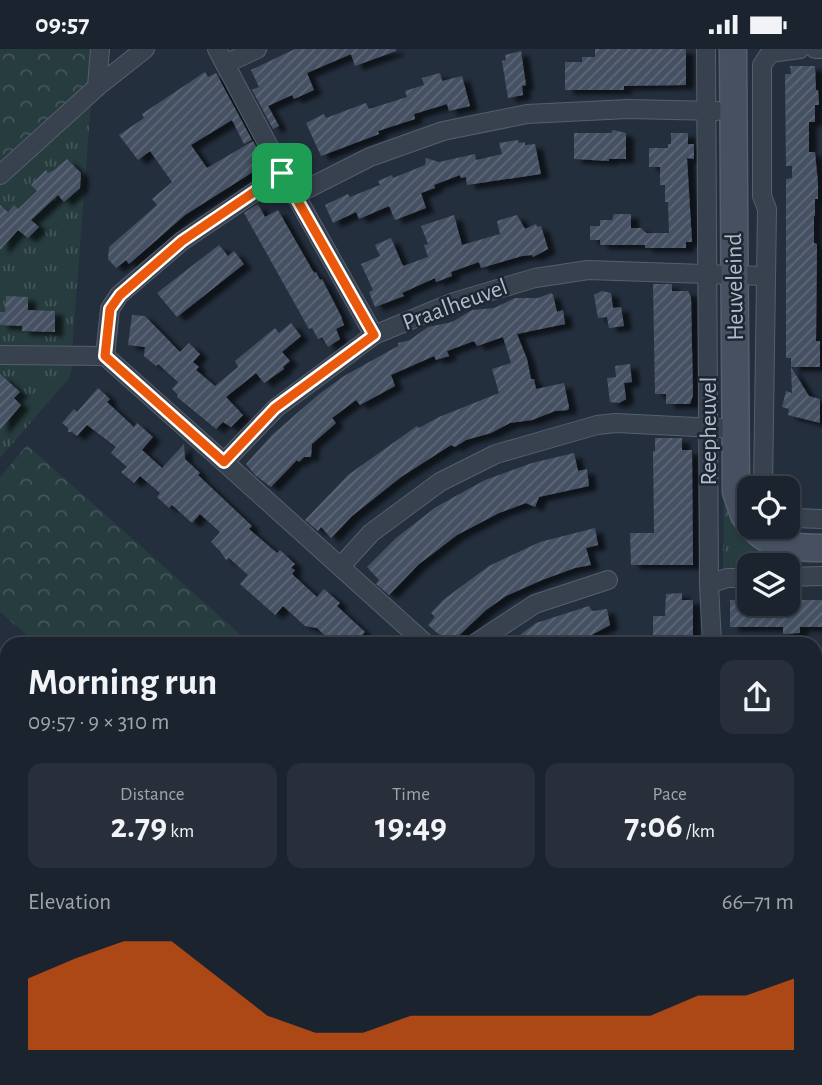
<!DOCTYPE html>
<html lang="en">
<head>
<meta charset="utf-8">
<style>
	:root { --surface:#1b232e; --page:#282f3a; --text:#f1f3f6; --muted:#a0a4aa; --line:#39404a; --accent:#ea580c }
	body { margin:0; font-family:"Alegreya Sans",sans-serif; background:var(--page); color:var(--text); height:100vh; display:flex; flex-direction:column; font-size:26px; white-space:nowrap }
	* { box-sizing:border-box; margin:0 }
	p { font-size:23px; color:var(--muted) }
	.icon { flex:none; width:38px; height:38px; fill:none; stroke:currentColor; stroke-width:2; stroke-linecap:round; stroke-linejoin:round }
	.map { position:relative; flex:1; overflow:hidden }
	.details { position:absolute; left:0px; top:588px; width:822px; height:448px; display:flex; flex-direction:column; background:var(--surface); border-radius:21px 21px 0 0; box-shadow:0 2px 5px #0004,0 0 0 2px var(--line) }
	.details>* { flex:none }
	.tools { position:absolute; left:737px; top:427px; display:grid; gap:14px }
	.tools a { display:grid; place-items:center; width:63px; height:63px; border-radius:14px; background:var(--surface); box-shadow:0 2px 5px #0004,0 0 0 2px var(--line); font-size:35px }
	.pin { position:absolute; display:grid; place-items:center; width:60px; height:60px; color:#fff; margin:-30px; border-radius:14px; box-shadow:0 4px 10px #0006 }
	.round { display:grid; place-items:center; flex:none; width:74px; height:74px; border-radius:14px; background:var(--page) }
	.summary { display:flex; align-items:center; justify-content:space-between; height:119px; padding:0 28px }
	h1 { font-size:38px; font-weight:600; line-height:52px }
	.metrics { display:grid; grid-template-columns:repeat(3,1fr); gap:10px; height:119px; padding:7px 28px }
	.metrics div { display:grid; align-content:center; border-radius:14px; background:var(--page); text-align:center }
	.metrics b { font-size:35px; font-weight:600 }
	.metrics small { font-size:19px; font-weight:400 }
	.metrics p { font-size:19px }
	.chart { height:196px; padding:14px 28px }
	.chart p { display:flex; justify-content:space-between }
	.chart svg { width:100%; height:126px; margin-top:7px; fill:var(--accent); opacity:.7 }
	.status { display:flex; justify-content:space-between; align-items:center; height:49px; padding:0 35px; background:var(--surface); direction:ltr }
	.status svg { height:19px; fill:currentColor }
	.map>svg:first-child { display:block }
	.grass { fill:url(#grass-tufts) }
	.forest { fill:url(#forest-crowns) }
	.water { fill:url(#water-ripples) }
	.building { fill:url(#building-hatch); filter:url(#shadow) }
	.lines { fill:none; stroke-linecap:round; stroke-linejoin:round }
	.street-casing { stroke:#565f6c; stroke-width:20 }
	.secondary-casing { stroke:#565f6c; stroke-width:29 }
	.street { stroke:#38414e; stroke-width:18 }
	.secondary { stroke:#465061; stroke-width:26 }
	.route-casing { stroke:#fff; stroke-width:14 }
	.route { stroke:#ea580c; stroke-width:9 }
	.labels { text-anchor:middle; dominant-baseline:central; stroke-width:5; stroke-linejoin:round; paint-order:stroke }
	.street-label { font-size:24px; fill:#b4bcc9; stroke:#1d2633 }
</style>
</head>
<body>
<div class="status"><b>09:57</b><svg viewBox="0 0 49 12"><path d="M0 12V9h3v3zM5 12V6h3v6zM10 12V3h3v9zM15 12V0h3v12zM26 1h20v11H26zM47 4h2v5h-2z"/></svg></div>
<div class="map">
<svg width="822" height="1036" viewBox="0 0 822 1036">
	<defs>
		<pattern id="grass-tufts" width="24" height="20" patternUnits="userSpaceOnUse" patternTransform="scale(1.75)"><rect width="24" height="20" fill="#263c3f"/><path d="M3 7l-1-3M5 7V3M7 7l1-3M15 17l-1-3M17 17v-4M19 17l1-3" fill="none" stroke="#435659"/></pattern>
		<pattern id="forest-crowns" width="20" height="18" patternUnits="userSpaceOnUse" patternTransform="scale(1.75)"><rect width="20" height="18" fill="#263c3f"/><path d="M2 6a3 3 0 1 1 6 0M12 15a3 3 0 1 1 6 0" fill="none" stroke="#435659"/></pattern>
		<pattern id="water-ripples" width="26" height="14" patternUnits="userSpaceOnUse" patternTransform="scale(1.75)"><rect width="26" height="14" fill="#394c67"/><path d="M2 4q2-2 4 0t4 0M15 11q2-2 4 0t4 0" fill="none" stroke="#53647b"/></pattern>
		<pattern id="building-hatch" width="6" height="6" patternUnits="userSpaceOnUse" patternTransform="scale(1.75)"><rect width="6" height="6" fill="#455162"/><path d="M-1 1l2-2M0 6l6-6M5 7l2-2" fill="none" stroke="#5d6877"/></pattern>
		<filter id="shadow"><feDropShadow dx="8" dy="4.5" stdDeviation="2" flood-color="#0009"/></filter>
	</defs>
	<rect width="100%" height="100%" fill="#242f3e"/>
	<!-- grass -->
	<g class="grass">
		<polygon points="91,54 72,301 0,298 0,134"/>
		<polygon points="0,312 73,314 70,328 0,409"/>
		<polygon points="724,442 764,501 781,510 803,514 788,523 788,516 749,516 749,522 726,521 723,517"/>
		<polygon points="0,890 7,896 7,1013 0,1012"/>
		<polygon points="49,1029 155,1029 163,1036 60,1036"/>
	</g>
	<!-- forest -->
	<g class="forest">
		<path d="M 0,0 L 96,0 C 95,12 94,22 88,32 C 77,55 21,99 0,118 Z"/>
		<polygon points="27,396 251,595 37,595 0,563 0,428"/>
		<polygon points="0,599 7,605 7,662 0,656"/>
		<polygon points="0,748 7,754 7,830 0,824"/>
		<polygon points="233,1029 317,1029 325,1036 241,1036"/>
		<polygon points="418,1029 484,1029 492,1036 426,1036"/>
		<polygon points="528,1029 608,1029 602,1036 536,1036"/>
		<polygon points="624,1029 674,1029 681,1036 618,1036"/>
	</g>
	<!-- water -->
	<g class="water">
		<polygon points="0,656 7,662 7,754 0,748"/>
		<polygon points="317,1029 418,1029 426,1036 325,1036"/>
	</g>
	<!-- building -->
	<g class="building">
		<polygon points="295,0 396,0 396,2 355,17 351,5 307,24 314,41 294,50 292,46 268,57 279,77 273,80 252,41 259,38 251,21"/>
		<polygon points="595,0 686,0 686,36 624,37 624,41 565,41 565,13 582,13 582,8 595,8"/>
		<polygon points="521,2 526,36 522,37 523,46 508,49 502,12 506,11 505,6"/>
		<polygon points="790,17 815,17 816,41 818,41 819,56 815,56 815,73 809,73 809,103 815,103 818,135 818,150 815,150 815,167 814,167 814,194 817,195 816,292 820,292 820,318 791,318 791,309 786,309 786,130 792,129 792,117 786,117 785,25 791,25"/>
		<polygon points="205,23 208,28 216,24 252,91 244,95 232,71 191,96 207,119 253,92 263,110 256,114 259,119 185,166 129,215 126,211 116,219 108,210 109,198 157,156 152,150 172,133 150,102 138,111 119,86 144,69 142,65"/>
		<polygon points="440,24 442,32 462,27 470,57 449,62 447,55 414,65 415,70 378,82 379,85 321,107 306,74 324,65 326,69 366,54 369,60 407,48 405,42 424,36 422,29"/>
		<polygon points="613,81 626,84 626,110 609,110 609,112 574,110 574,84 611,84"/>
		<polygon points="671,84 688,84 688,95 694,95 694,110 687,109 692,193 686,193 686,199 645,199 645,196 600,196 600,191 590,191 590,177 600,177 600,171 612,171 614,165 631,165 631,179 641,179 646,184 669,184 668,153 665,153 665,136 660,136 660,118 649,118 649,99 668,99 668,95 671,95"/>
		<polygon points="518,91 519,94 525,93 525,96 535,95 541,125 467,136 466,128 461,129 460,126 434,136 435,139 421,144 426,159 395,171 389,157 359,170 356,163 333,174 325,156 348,145 350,148 380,136 378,132 392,126 393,129 425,116 426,109 439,113 475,105 476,111 502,105 499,94"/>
		<polygon points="67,110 81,124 80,139 64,153 58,146 31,171 39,178 28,189 18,181 0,201 0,156 8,163 14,156 18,160 37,142 31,136 46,121 48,124 54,121"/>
		<polygon points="258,155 265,168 278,161 314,224 316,223 320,231 322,230 341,267 344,276 336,280 340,290 328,298 322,288 318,290 312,279 309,280 244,164"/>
		<polygon points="454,166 462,196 500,185 497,172 517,166 525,180 536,175 537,178 541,177 548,200 533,208 532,206 522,207 481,219 479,213 451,223 452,227 436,233 435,229 402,244 404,247 375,258 369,243 373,241 361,215 380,207 375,196 391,189 403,217 428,208 424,196 428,195 421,177"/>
		<polygon points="219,196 228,207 234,202 244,215 177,268 157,244"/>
		<polygon points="653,235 672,235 672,242 688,242 691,248 693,346 690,355 666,355 666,345 655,345"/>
		<polygon points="602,242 611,244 613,259 621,258 624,277 609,279 607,268 598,269 594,246"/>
		<polygon points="551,244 553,246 557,263 563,261 565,275 517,285 527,310 531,330 534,330 536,340 564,334 569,358 568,361 555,362 532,371 510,374 491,384 466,391 455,398 451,396 401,428 352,467 331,489 321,478 318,482 305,471 348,426 417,377 419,379 439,368 499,344 492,320 511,314 503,288 477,297 474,292 447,302 449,307 436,311 434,307 391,326 395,337 360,356 356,351 332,369 336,374 312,395 311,408 304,408 299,413 297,411 271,438 255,426 246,415 272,386 318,346 344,327 398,297 398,294 410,291 428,278 452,273 472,261 494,259 515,249 538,249"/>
		<polygon points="6,247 28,248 28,261 55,262 55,283 22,282 22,277 0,276 0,263 5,263"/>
		<polygon points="132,266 145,267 180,303 189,294 200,305 193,313 199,318 196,321 215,337 238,318 235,312 275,279 279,284 291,274 301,287 282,303 290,312 283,318 284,320 264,334 256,324 226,348 243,366 231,378 223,373 216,380 177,348 178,346 172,340 178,333 158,315 156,317 144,307 145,298 128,296"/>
		<polygon points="630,315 632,333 624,334 626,350 619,354 610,353 607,329 616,328 615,317"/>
		<polygon points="791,318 809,347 820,350 820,374 788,366 789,360 782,358 786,342 792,344"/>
		<polygon points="0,325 20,343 14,349 21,356 0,381"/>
		<polygon points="98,339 110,350 107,353 134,378 137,374 153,388 142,401 162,419 184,395 185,410 200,424 198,426 252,477 249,480 277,504 280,501 295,515 291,519 295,521 292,525 317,548 324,540 340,554 337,557 365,583 355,595 334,595 317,579 305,577 283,557 275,566 240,535 248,526 229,509 226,511 220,502 211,493 220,483 200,465 192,474 172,456 169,459 157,448 160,444 140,427 134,434 121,423 127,418 111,404 116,398 87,376 77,387 72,383 68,383 68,379 62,374 74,360 77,363"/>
		<polygon points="655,389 682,389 682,401 692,401 693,516 631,516 630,484 654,484 653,402 655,402"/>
		<polygon points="574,404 578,422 587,420 589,437 539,448 535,458 526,454 499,464 457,486 435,503 419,515 389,546 376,535 379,531 367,518 396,489 436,458 485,431 532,414"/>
		<polygon points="595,479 598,496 586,499 591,516 575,519 542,531 506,547 486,561 450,595 428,576 435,568 431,564 443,551 489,517 540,493"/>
		<polygon points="682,544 682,551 693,551 693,595 653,593 653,567 665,567 666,545"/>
		<polygon points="730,551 745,551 745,555 799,555 799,551 822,551 822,578 800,578 800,584 783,585 783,578 730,578"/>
		<polygon points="589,557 592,562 607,560 610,576 575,595 508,595 536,574"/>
	</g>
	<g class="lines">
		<defs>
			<g id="street">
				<polyline points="217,0 283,124 374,286"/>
				<polyline points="706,0 709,535 712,595"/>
				<polyline points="815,0 822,0"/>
				<polyline points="225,15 257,0"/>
				<polyline points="97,38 100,0"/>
				<polyline points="0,126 97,38 145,0"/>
				<polyline points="295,146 370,108 443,82 527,65 628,60 717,62"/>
				<polyline points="0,306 105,307"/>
				<polyline points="105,307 224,413 276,359 374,286 454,253 535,229 588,221 766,227"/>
				<polyline points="105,307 110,260 119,246 182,192 283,124"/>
				<polyline points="224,413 426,595"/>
				<polyline points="763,439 767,160 762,147 762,16 770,4 800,0"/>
				<polyline points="788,466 794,469 822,470"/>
				<polyline points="341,517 371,484 440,433 496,405 597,376 616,374 736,380"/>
				<polyline points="788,528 822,527"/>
				<polyline points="709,535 727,529 749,529"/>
				<polyline points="474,595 535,555 608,531"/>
				<polyline points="816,688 822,689"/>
				<polyline points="0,838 7,844"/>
				<polyline points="816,859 822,859"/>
				<polyline points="816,946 822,952"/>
				<polyline points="214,1029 222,1036"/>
			</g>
			<g id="secondary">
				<polyline points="733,0 736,443 744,466 749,473"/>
				<path d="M 753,478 C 769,498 798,499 822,499"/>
			</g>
		</defs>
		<!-- street casing -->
		<use href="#street" class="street-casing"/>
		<!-- secondary casing -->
		<use href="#secondary" class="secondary-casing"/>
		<!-- street -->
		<use href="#street" class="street"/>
		<!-- secondary -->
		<use href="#secondary" class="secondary"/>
	</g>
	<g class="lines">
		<defs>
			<polygon id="route" points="282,124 374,286 275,359 224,413 105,307 110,260 120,246 182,192"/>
		</defs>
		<!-- route casing -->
		<use href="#route" class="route-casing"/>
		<!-- route -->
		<use href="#route" class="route"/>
	</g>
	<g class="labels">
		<!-- street labels -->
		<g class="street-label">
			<text transform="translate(735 238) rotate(-91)">Heuveleind</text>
			<text transform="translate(455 256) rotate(-20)">Praalheuvel</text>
			<text transform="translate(709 382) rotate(-90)">Reepheuvel</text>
		</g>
	</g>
</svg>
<div class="tools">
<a><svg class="icon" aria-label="locate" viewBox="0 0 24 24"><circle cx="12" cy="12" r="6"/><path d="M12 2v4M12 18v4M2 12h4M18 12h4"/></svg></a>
<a><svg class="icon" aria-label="layers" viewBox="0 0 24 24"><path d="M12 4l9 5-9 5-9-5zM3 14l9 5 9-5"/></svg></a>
</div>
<div class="pin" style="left:282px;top:124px;background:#1e9e55"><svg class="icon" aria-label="arrive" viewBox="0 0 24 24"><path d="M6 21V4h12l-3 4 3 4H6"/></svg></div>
<section class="details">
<div class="summary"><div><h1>Morning run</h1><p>09:57 · 9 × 310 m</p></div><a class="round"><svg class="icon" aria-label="share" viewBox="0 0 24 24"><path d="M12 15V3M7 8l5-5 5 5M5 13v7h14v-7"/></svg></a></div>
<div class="metrics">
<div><p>Distance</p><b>2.79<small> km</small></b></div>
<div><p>Time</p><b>19:49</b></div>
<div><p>Pace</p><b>7:06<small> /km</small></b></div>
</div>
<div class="chart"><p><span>Elevation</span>66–71 m</p>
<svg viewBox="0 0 160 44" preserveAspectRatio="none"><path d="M0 44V19L10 12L20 6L30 6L40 19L50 32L60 38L70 38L80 32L90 32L100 32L110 32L120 32L130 32L140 25L150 25L160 19V44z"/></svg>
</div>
</section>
</div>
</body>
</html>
